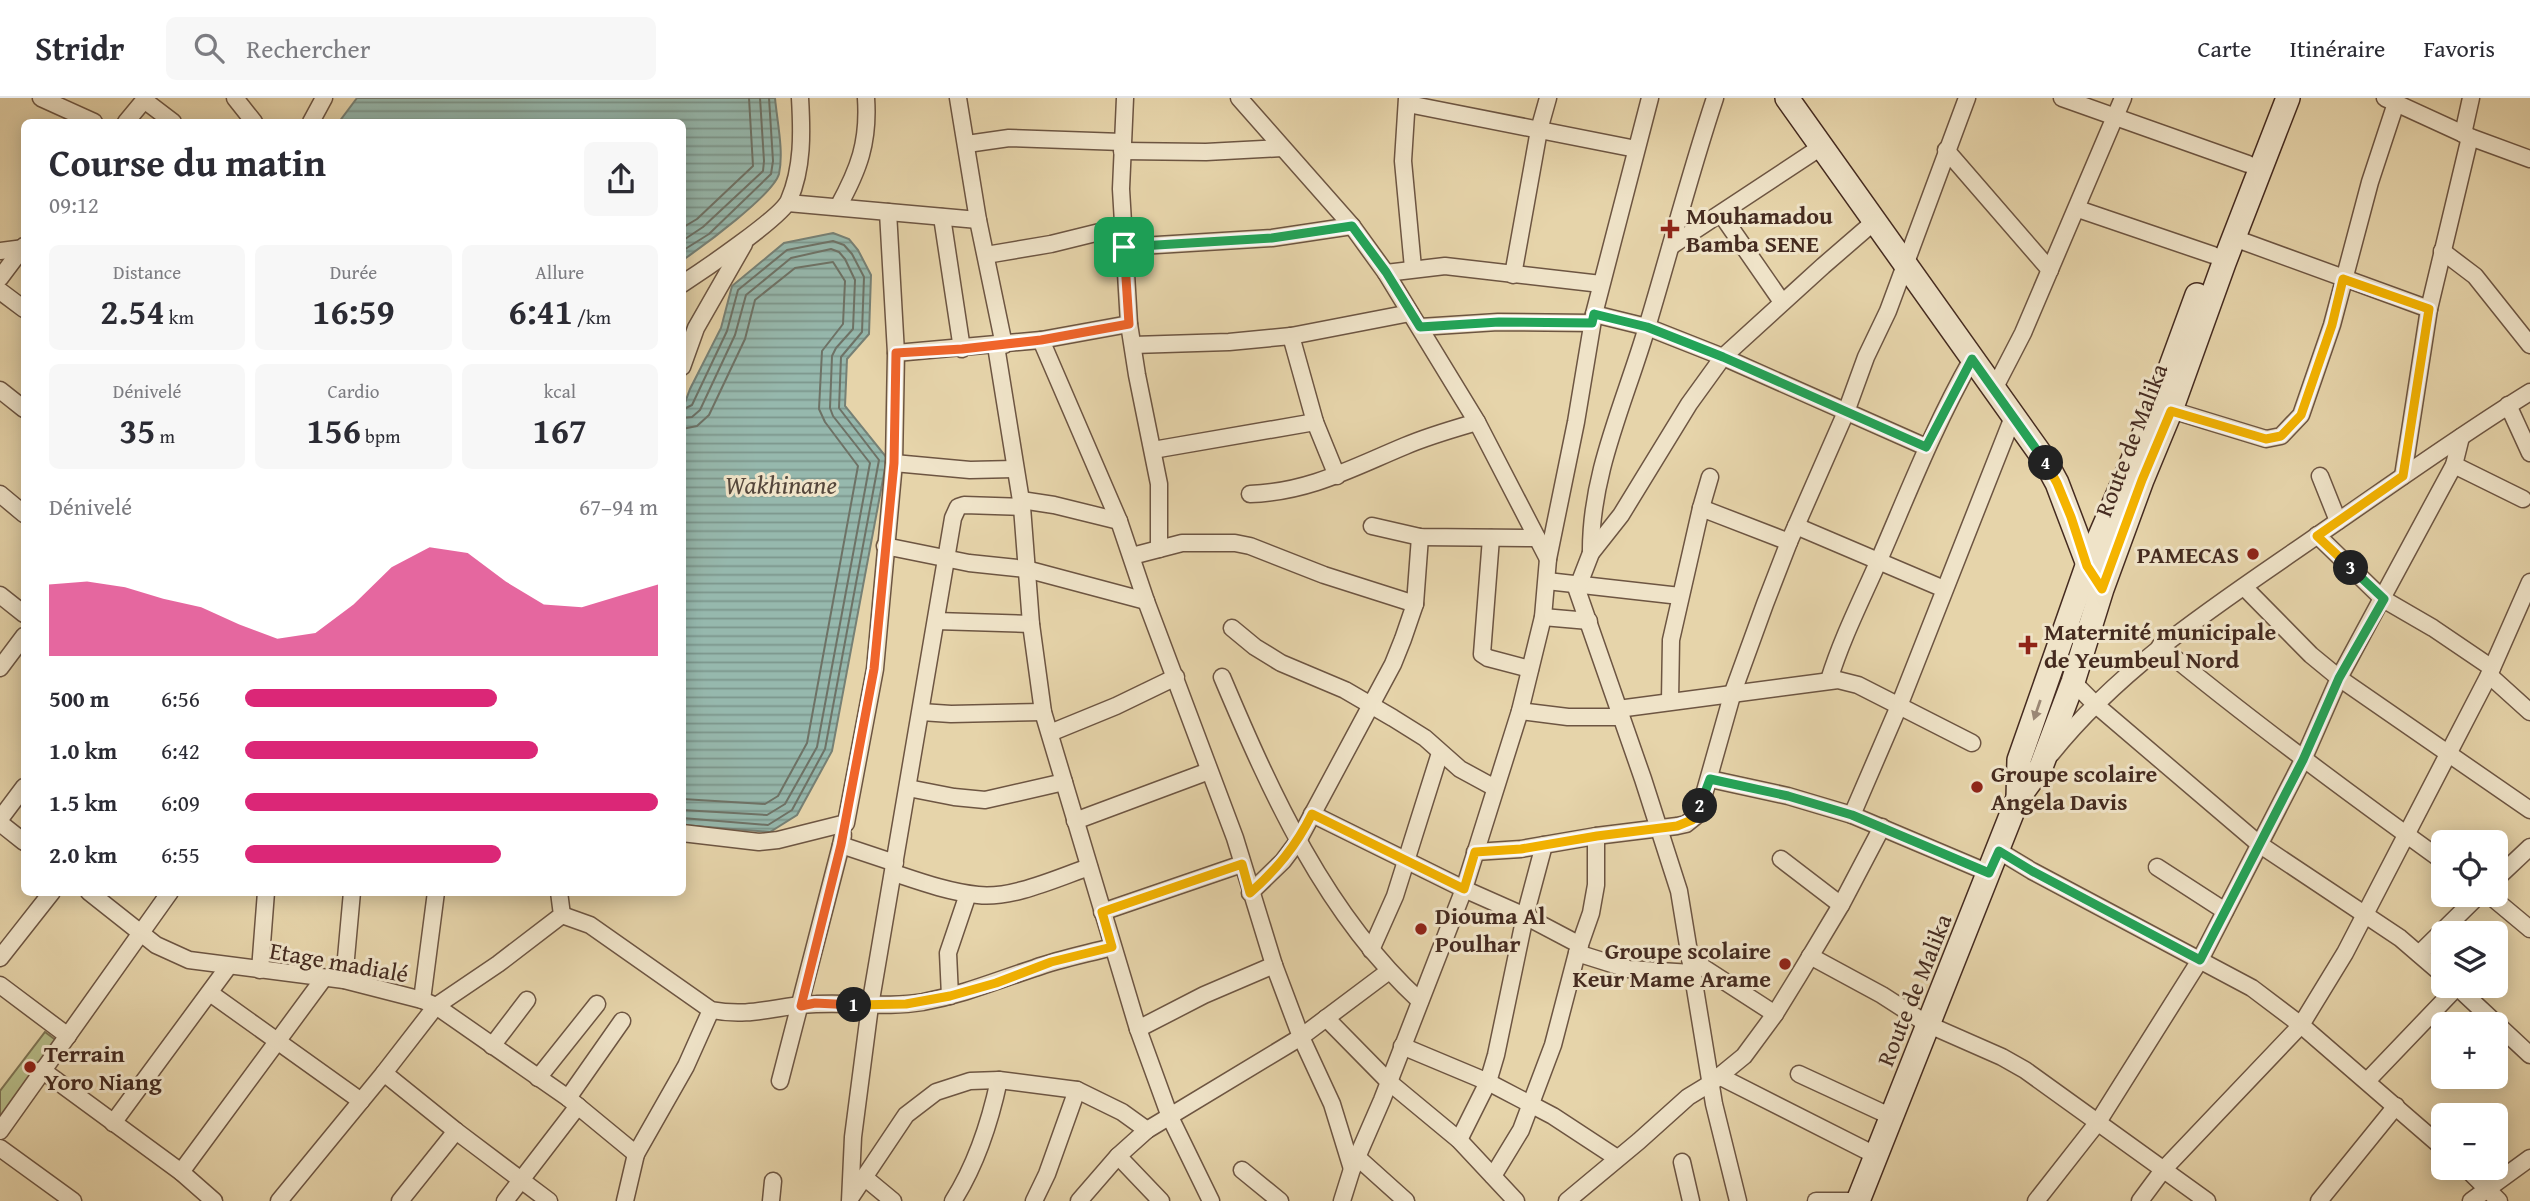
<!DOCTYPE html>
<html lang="fr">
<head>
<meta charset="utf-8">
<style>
	:root { --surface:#fff; --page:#f7f7f7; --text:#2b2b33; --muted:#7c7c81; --line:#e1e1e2; --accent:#db2777 }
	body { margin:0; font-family:"Gentium Book Plus",serif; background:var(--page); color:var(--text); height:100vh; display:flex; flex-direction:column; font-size:26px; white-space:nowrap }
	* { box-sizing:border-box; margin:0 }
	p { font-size:23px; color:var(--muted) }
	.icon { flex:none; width:38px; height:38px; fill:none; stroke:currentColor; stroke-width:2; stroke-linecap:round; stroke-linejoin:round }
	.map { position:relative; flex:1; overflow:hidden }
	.side { position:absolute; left:21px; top:21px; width:665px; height:777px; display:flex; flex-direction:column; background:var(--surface); border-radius:10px; box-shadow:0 4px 18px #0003 }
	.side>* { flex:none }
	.controls { position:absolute; left:2431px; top:732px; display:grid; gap:14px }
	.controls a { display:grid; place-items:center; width:77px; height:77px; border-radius:10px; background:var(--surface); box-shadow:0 4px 18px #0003; font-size:35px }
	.pin { position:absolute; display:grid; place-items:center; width:60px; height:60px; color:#fff; margin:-30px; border-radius:14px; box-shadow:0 4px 10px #0006 }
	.km { position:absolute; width:35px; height:35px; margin:-18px; border-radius:50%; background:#222; color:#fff; font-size:19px; line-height:35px; text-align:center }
	.round { display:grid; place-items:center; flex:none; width:74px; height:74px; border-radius:10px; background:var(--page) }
	.summary { display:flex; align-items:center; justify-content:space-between; height:119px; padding:0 28px }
	h1 { font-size:38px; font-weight:700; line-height:52px }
	.figures { display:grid; grid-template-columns:repeat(3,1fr); gap:10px; height:119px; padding:7px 28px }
	.figures div { display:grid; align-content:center; border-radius:10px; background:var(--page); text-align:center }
	.figures b { font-size:35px; font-weight:700 }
	.figures small { font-size:19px; font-weight:400 }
	.figures p { font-size:19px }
	.chart { height:196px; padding:14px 28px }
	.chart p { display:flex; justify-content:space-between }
	.chart svg { width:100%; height:126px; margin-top:7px; fill:var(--accent); opacity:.7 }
	ul { padding:0 28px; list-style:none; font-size:23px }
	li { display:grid; grid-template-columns:112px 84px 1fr; align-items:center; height:52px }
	li i { height:18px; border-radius:9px; background:var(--accent) }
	header { display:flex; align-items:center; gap:42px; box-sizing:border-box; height:98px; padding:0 35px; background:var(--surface); border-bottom:2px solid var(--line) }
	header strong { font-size:33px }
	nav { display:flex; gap:38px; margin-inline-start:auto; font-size:24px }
	.search { width:490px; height:63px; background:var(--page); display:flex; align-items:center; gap:18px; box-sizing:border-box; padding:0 24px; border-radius:10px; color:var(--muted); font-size:26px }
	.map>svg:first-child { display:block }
	.pitch { fill:#b6bc88; stroke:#7e7454; stroke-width:2 }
	.water { fill:url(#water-rules); stroke:#768075; stroke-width:2 }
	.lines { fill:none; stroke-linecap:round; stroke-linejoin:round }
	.shore { stroke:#6e7266; stroke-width:2 }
	.street-casing { stroke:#6d5542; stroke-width:19 }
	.secondary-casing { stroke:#452b20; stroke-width:26 }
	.street { stroke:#efe3c8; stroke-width:16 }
	.secondary { stroke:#efe3c8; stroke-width:23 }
	.oneway { fill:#9a8774 }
	.split-1-casing { stroke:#fff; stroke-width:14 }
	.split-2-casing { stroke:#fff; stroke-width:14 }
	.split-3-casing { stroke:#fff; stroke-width:14 }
	.split-4-casing { stroke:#fff; stroke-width:14 }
	.split-5-casing { stroke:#fff; stroke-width:14 }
	.split-1 { stroke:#f0652b; stroke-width:9 }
	.split-2 { stroke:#f5b400; stroke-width:9 }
	.split-3 { stroke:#22a559; stroke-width:9 }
	.split-4 { stroke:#f5b400; stroke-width:9 }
	.split-5 { stroke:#22a559; stroke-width:9 }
	.poi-dot { fill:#8f2418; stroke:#efe3c8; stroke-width:2.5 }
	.labels { text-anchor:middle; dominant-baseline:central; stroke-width:6; stroke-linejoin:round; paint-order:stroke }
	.poi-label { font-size:24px; font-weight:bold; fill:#452b20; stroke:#efe3c8; text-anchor:start }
	.street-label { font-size:24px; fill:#452b20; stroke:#efe3c8 }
	.water-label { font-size:26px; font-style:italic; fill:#55473c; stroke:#efe3c8 }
</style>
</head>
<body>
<header>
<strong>Stridr</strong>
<div class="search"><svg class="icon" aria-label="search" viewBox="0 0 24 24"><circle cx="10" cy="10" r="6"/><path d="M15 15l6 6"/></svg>Rechercher</div>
<nav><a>Carte</a><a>Itinéraire</a><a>Favoris</a></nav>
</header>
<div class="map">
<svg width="2530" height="1103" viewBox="0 0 2530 1103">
	<defs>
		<pattern id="water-rules" width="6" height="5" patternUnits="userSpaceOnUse" patternTransform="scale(1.75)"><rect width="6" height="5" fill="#96b8ad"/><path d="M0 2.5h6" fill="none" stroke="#7c968c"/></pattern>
	</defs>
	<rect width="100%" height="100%" fill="#e6d4aa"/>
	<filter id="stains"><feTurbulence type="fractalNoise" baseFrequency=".00286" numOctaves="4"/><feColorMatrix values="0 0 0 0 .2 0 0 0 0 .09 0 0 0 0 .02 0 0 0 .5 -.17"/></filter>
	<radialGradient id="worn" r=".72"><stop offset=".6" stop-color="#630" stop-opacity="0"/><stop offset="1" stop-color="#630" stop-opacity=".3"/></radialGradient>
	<!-- pitch -->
	<polygon class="pitch" points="45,934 61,946 0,1023 0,993"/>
	<!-- water -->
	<g class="water">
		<path d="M 357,0 L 775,0 C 777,23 784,53 779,76 C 773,97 703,148 683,162 L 682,24 L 339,24 Z"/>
		<polygon points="833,135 849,141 858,152 871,177 869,236 847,261 845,308 887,360 832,653 797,717 770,734 683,727 682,313 690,291 721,230 732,188 784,145"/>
	</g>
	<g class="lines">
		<!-- shore -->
		<g class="shore">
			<polyline points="682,130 697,121 753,68 749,0"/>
			<polyline points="682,143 703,129 763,73 764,63 760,0"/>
			<polyline points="682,153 709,136 771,76 773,63 769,0"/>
			<polyline points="682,312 692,307 727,233 738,192 787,152 833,143 844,147 852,156 864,179 862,234 841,259 839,310 879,362 825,651 792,712 768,727 682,720"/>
			<polyline points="682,320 692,319 700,312 735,237 746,197 791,160 831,151 839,154 845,161 855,182 853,231 836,250 832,258 830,310 833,318 870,365 817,649 785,706 767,717 682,712"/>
			<polyline points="682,331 697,328 709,317 745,241 755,202 795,170 833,164 845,183 843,226 822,253 819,311 825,324 858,368 807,645 778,698 765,706 682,701"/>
		</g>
		<defs>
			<g id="street">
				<polyline points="41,0 94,24"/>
				<polyline points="235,0 254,24"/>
				<polyline points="958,0 978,122 1004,247"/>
				<polyline points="1125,0 1121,91 1129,226 1137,277 1159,386 1159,451"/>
				<polyline points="1239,0 1352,128 1386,175 1477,324 1548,461"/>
				<polyline points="1407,0 1403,63 1413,170"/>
				<polyline points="2062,0 2248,66"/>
				<polyline points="2385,0 2470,39 2530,61"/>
				<polyline points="144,2 173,24"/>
				<polyline points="1408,6 1636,51"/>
				<polyline points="126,24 146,0"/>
				<polyline points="311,24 324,0"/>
				<polyline points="2463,36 2471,0"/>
				<polyline points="967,46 1009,40 1122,44"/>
				<polyline points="1946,52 2050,172"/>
				<polyline points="1122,53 1206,54 1282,50"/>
				<polyline points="788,105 978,122"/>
				<path d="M 838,109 C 859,71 869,44 866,0"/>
				<polyline points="2078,111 2213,157"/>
				<polyline points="1721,116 1782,204"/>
				<polyline points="942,119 962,251"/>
				<polyline points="2234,140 2429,211"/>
				<polyline points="1671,148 1821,49"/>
				<polyline points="1124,149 1272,140 1352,128"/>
				<polyline points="0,153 24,150"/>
				<polyline points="2442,153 2475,178 2530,247"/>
				<polyline points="986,157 1051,146 1124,128"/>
				<polyline points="1386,175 1445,168 1601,186"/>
				<polyline points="1513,177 1539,32 1548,0"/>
				<polyline points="0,180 24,148"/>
				<path d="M 682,186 C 702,173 782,119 789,102 C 803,70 802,34 800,0"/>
				<polyline points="0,193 24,211"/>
				<polyline points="1594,216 1647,229 1723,259 1926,349"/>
				<polyline points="1420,229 1498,224 1592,225"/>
				<polyline points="1291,238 1315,324 1337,378"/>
				<polyline points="1041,242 1119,423 1146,503 1235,740 1274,867 1301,939 1332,1006 1352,1071"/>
				<polyline points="1133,247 1229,244 1291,238 1410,215"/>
				<polyline points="996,248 1022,409 1031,526 1043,614 1138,931 1170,1019 1211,1103"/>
				<polyline points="896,255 1041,242 1129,226"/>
				<polyline points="682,269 696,230 744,146"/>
				<polyline points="0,292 24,311"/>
				<polyline points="1993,293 2023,235 2123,0"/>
				<polyline points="2508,307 2530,355"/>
				<polyline points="2171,312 2266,341 2281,338 2301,317 2332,227 2370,84 2396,5"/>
				<polyline points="1153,352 1315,324"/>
				<polyline points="894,365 970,372 1014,371"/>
				<polyline points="2454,367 2523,401"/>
				<polyline points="2320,378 2338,423"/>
				<polyline points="2403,378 2429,211 2470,39"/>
				<polyline points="0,396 24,416"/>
				<path d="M 1250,396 C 1309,394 1352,370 1405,348 C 1428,338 1453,331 1477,324"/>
				<polyline points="1021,402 1054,407 1119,423"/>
				<polyline points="1701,410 1789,444"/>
				<polyline points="1372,428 1420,439 1537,440"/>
				<polyline points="1796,428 1944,491"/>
				<polyline points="2317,437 2383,501 2433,530 2492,570"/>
				<polyline points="1491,440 1482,556 1488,560 1530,571"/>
				<polyline points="885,448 969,465 1026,471 1146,503"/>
				<path d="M 1591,455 C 1590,376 1625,304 1647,229 C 1670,153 1690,75 1715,0"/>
				<polyline points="1132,458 1182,445 1235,445 1250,448 1324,477 1415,506"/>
				<polyline points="1547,483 1680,498"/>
				<polyline points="1575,486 1643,681 1679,793 1714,1006 1738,1103"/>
				<polyline points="1579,486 1591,455 1621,417 1689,306 1723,259 1823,168 1875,123"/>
				<polyline points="2244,489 2311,557 2339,580 2530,712"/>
				<polyline points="0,497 24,516"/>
				<polyline points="1543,519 1589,523"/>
				<polyline points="936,523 1031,526"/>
				<polyline points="1232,530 1255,549 1281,565 1345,592 1393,620 1425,640 1460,671 1495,690"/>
				<path d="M 2160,548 C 2252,624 2347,694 2443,763"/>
				<polyline points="0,570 24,538"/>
				<polyline points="2489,577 2530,614"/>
				<path d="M 1222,579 C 1271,695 1325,816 1420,903"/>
				<path d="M 1829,582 C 1842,540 1861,503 1879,462 C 1909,393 1934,328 1972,261"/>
				<polyline points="2073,584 2096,607 2259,746 2400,840 2443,877"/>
				<polyline points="1670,603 1671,542 1701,410 1710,379"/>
				<polyline points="1618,611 1838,582 1858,587 1972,645"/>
				<polyline points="1520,613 1568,619 1621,619"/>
				<polyline points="921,614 951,616 1043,614"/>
				<polyline points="1050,635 1116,608 1176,579"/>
				<path d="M 2051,656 C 2124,565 2223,503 2318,437 C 2388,389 2457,339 2530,294"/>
				<polyline points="1710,681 1788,698 1852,717 1989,775"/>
				<polyline points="908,690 954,699 985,702 1064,684"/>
				<polyline points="1312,716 1464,791 1525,818 1580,847"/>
				<polyline points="1852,717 1899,608 2013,319"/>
				<polyline points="0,721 24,689"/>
				<polyline points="1075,723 1209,673"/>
				<polyline points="0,725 24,744"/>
				<polyline points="682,735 759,744 778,742 846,725 875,571 894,365 896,255 888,114"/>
				<polyline points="843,737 841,747 895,765"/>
				<polyline points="1999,753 2032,773 2252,890 2301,927 2443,1050"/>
				<polyline points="1475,754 1521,751 1596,738 1677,728 1686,726 1696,718 1703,700 1733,594 1765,506 1789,444 1846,314 1866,259 1888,213 1967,0"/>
				<polyline points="1781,761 1841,807"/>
				<polyline points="2157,769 2225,813"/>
				<path d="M 894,775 C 921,784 949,794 978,797 C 1012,801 1057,780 1089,769"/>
				<polyline points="2496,781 2530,749"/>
				<polyline points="89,794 156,847 189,862 344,882 422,902 436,908 568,1000 636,1056 625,1103"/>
				<polyline points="1250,795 1283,763 1298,743 1393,566 1403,541 1415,506 1420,439"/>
				<polyline points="2488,796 2530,831"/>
				<polyline points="1102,814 1242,766"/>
				<path d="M 562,817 L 590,827 L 711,912 C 753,920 776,907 816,906 C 852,904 887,910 923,904 C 965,896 995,883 1035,870 C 1060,861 1086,856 1112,849"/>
				<polyline points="1371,852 1395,798 1440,655"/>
				<polyline points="1577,855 1628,871 1692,875"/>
				<polyline points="2419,856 2480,796"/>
				<polyline points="1810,858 1882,897 1927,926 2002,959 2025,972 2207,1103"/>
				<polyline points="0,860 52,794"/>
				<polyline points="1690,861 1775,916"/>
				<polyline points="260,872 266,794"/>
				<polyline points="344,882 352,794"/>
				<polyline points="0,887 68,938"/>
				<polyline points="2455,887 2530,957"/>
				<polyline points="210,895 361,1003"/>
				<polyline points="950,898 948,855 968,796"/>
				<polyline points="422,902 436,794"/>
				<polyline points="1326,920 1389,984 1459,1042 1516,1103"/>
				<polyline points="1138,931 1204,897 1274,867"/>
				<polyline points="492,948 527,902"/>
				<polyline points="1402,948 1488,984 1553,1018 1617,1060"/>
				<polyline points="42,972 181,1074 214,1103"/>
				<polyline points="384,975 456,1033 549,1103"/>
				<polyline points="1799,976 1892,1019"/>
				<polyline points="1719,978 1877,1058"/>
				<polyline points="538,980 597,906"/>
				<polyline points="780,983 841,747"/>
				<polyline points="2367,983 2457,889"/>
				<polyline points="568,1000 622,923"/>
				<polyline points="113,1025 228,869"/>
				<polyline points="0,1033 170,794"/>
				<polyline points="1459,1042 1488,984 1496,957 1525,818 1544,747"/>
				<polyline points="0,1050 73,1103"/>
				<polyline points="636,1056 686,968 711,912"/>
				<polyline points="1118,1058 1161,1103"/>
				<polyline points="1357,1059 1406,1103"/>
				<polyline points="1682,1064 1691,1103"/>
				<polyline points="2465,1069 2499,1103"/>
				<polyline points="1242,1072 1280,1103"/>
				<polyline points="181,1074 324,880"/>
				<polyline points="1493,1078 1521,1032 1553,947 1577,855 1591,815 1596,787 1596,738"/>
				<polyline points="864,1079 893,1103"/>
				<polyline points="851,1099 906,1017 936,994 970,983 999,982 1077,992 1122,1014 1147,1032"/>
				<polyline points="279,1103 384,975 436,908 498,866 562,817 559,794"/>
				<polyline points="400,1103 456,1033"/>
				<polyline points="505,1103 578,1008"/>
				<polyline points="771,1103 773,1083"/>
				<polyline points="850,1103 853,1039 870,908 953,420 958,409 964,407 1022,409"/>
				<path d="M 953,1103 C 976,1067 990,1024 999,982"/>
				<polyline points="1034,1103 1047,1076 1077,992"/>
				<polyline points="1079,1103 1118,1058 1147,1032 1301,939 1389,873"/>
				<polyline points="1342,1103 1352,1071 1382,1002 1464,791 1520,613 1543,519 1548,461 1576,324 1594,216 1650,0"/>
				<polyline points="1567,1103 1639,1043 1688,999 1711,985 1744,958 1775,916 1799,877 1841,807 1882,729"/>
				<polyline points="1816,1103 1850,1103"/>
				<polyline points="2036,1103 2098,1024 2200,862 2303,662 2339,580 2454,367 2461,339"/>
				<polyline points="2140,1103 2163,1072 2301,927 2345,855 2489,577 2530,484"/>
				<polyline points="2319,1103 2396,1008"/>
				<polyline points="2471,1103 2530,1060"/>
			</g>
			<g id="secondary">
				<polyline points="1787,0 2044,361 2057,385 2090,472"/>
				<polyline points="2018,700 2019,662 2087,468 2157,306 2197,197"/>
				<polyline points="1858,1103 2018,700 2041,669 2073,584 2102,491 2142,382 2171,312 2224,165 2288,0"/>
			</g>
		</defs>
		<!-- street casing -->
		<use href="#street" class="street-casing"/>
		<!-- secondary casing -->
		<use href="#secondary" class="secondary-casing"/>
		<!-- street -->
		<use href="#street" class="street"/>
		<!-- secondary -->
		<use href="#secondary" class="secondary"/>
	</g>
	<!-- one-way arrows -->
	<defs><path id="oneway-solid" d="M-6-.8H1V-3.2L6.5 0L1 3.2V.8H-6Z" transform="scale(1.75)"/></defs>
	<use class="oneway" href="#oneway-solid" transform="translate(2037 612) rotate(109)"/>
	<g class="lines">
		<defs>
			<polyline id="split-1" points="854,907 815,905 801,908 841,747 874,571 894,365 896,255 962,251 1041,242 1129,226 1124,149"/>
			<path id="split-2" d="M 854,907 L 906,906 L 950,898 L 996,885 L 1051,864 L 1112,849 L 1102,814 L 1242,766 L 1250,795 C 1277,771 1296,748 1312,716 L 1464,791 L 1475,754 L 1521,751 L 1597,738 L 1677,728 L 1692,722 L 1700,708"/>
			<polyline id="split-3" points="1700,708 1710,681 1788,698 1852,717 1989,775 1999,753 2032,773 2200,862 2303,662 2339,580 2384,501 2351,470"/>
			<polyline id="split-4" points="2046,365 2057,385 2071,419 2087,468 2102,491 2142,382 2171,313 2266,341 2281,338 2301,317 2332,227 2343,181 2429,211 2403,378 2317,438 2351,470"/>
			<polyline id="split-5" points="1124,149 1272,140 1352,128 1386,174 1420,229 1499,224 1592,225 1594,216 1647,229 1723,259 1926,349 1972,261 2046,365"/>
		</defs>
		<!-- split-1 casing -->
		<use href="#split-1" class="split-1-casing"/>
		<!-- split-2 casing -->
		<use href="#split-2" class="split-2-casing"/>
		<!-- split-3 casing -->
		<use href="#split-3" class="split-3-casing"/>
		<!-- split-4 casing -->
		<use href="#split-4" class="split-4-casing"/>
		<!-- split-5 casing -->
		<use href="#split-5" class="split-5-casing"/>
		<!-- split-1 -->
		<use href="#split-1" class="split-1"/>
		<!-- split-2 -->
		<use href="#split-2" class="split-2"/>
		<!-- split-3 -->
		<use href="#split-3" class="split-3"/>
		<!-- split-4 -->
		<use href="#split-4" class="split-4"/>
		<!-- split-5 -->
		<use href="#split-5" class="split-5"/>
	</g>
	<!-- markers -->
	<g class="poi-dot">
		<path d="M1666.5 120.5h7v7h7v7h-7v7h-7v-7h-7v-7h7z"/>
		<circle cx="2253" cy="456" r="7"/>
		<path d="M2024.5 536.5h7v7h7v7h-7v7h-7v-7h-7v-7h7z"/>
		<circle cx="1977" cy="689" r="7"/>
		<circle cx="1421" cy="831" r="7"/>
		<circle cx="1785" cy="866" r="7"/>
		<circle cx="30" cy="969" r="7"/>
	</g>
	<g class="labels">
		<!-- poi labels -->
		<g class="poi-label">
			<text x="1686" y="117">Mouhamadou<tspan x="1686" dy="28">Bamba SENE</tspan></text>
			<text x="2239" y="456" text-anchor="end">PAMECAS</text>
			<text x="2044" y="533">Maternité municipale<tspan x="2044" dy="28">de Yeumbeul Nord</tspan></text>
			<text x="1991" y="675">Groupe scolaire<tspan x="1991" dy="28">Angela Davis</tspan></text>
			<text x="1435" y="817">Diouma Al<tspan x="1435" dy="28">Poulhar</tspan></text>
			<text x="1771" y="852" text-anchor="end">Groupe scolaire<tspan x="1771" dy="28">Keur Mame Arame</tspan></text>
			<text x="44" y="955">Terrain<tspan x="44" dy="28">Yoro Niang</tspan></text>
		</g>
		<!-- street labels -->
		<g class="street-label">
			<text transform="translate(2131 342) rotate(-69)">Route de Malika</text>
			<text transform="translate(339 864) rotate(10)">Etage madialé</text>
			<text transform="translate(1914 892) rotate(-68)">Route de Malika</text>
		</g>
		<!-- water labels -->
		<g class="water-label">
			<text x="781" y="386">Wakhinane</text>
		</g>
	</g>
	<rect width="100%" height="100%" filter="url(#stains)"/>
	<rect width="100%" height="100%" fill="url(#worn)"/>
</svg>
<div class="controls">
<a><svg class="icon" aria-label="locate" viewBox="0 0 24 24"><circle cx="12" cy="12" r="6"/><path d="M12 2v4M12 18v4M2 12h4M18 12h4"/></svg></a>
<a><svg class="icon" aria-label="layers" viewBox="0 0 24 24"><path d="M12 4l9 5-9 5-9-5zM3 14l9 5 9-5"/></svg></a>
<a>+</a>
<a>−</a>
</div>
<div class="pin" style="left:1124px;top:149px;background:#1e9e55"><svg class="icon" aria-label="arrive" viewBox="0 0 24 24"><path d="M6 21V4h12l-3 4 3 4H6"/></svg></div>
<b class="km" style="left:854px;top:907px">1</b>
<b class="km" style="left:1700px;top:708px">2</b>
<b class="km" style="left:2351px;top:470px">3</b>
<b class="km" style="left:2046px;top:365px">4</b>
<section class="side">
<div class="summary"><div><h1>Course du matin</h1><p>09:12</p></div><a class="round"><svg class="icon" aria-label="share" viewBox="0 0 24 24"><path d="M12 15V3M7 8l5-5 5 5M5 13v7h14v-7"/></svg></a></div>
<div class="figures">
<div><p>Distance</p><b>2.54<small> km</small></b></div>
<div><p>Durée</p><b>16:59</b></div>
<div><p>Allure</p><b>6:41<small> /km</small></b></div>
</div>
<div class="figures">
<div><p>Dénivelé</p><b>35<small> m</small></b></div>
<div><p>Cardio</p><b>156<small> bpm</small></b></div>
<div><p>kcal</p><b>167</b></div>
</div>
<div class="chart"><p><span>Dénivelé</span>67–94 m</p>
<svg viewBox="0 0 160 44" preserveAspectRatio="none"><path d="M0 44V19L10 18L20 20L30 24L40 27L50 33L60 38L70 36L80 26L90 13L100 6L110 8L120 18L130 26L140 27L150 23L160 19V44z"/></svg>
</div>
<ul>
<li><b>500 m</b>6:56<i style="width:61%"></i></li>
<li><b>1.0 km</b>6:42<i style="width:71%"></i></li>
<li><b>1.5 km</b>6:09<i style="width:100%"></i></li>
<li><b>2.0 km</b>6:55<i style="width:62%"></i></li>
</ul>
</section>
</div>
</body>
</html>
